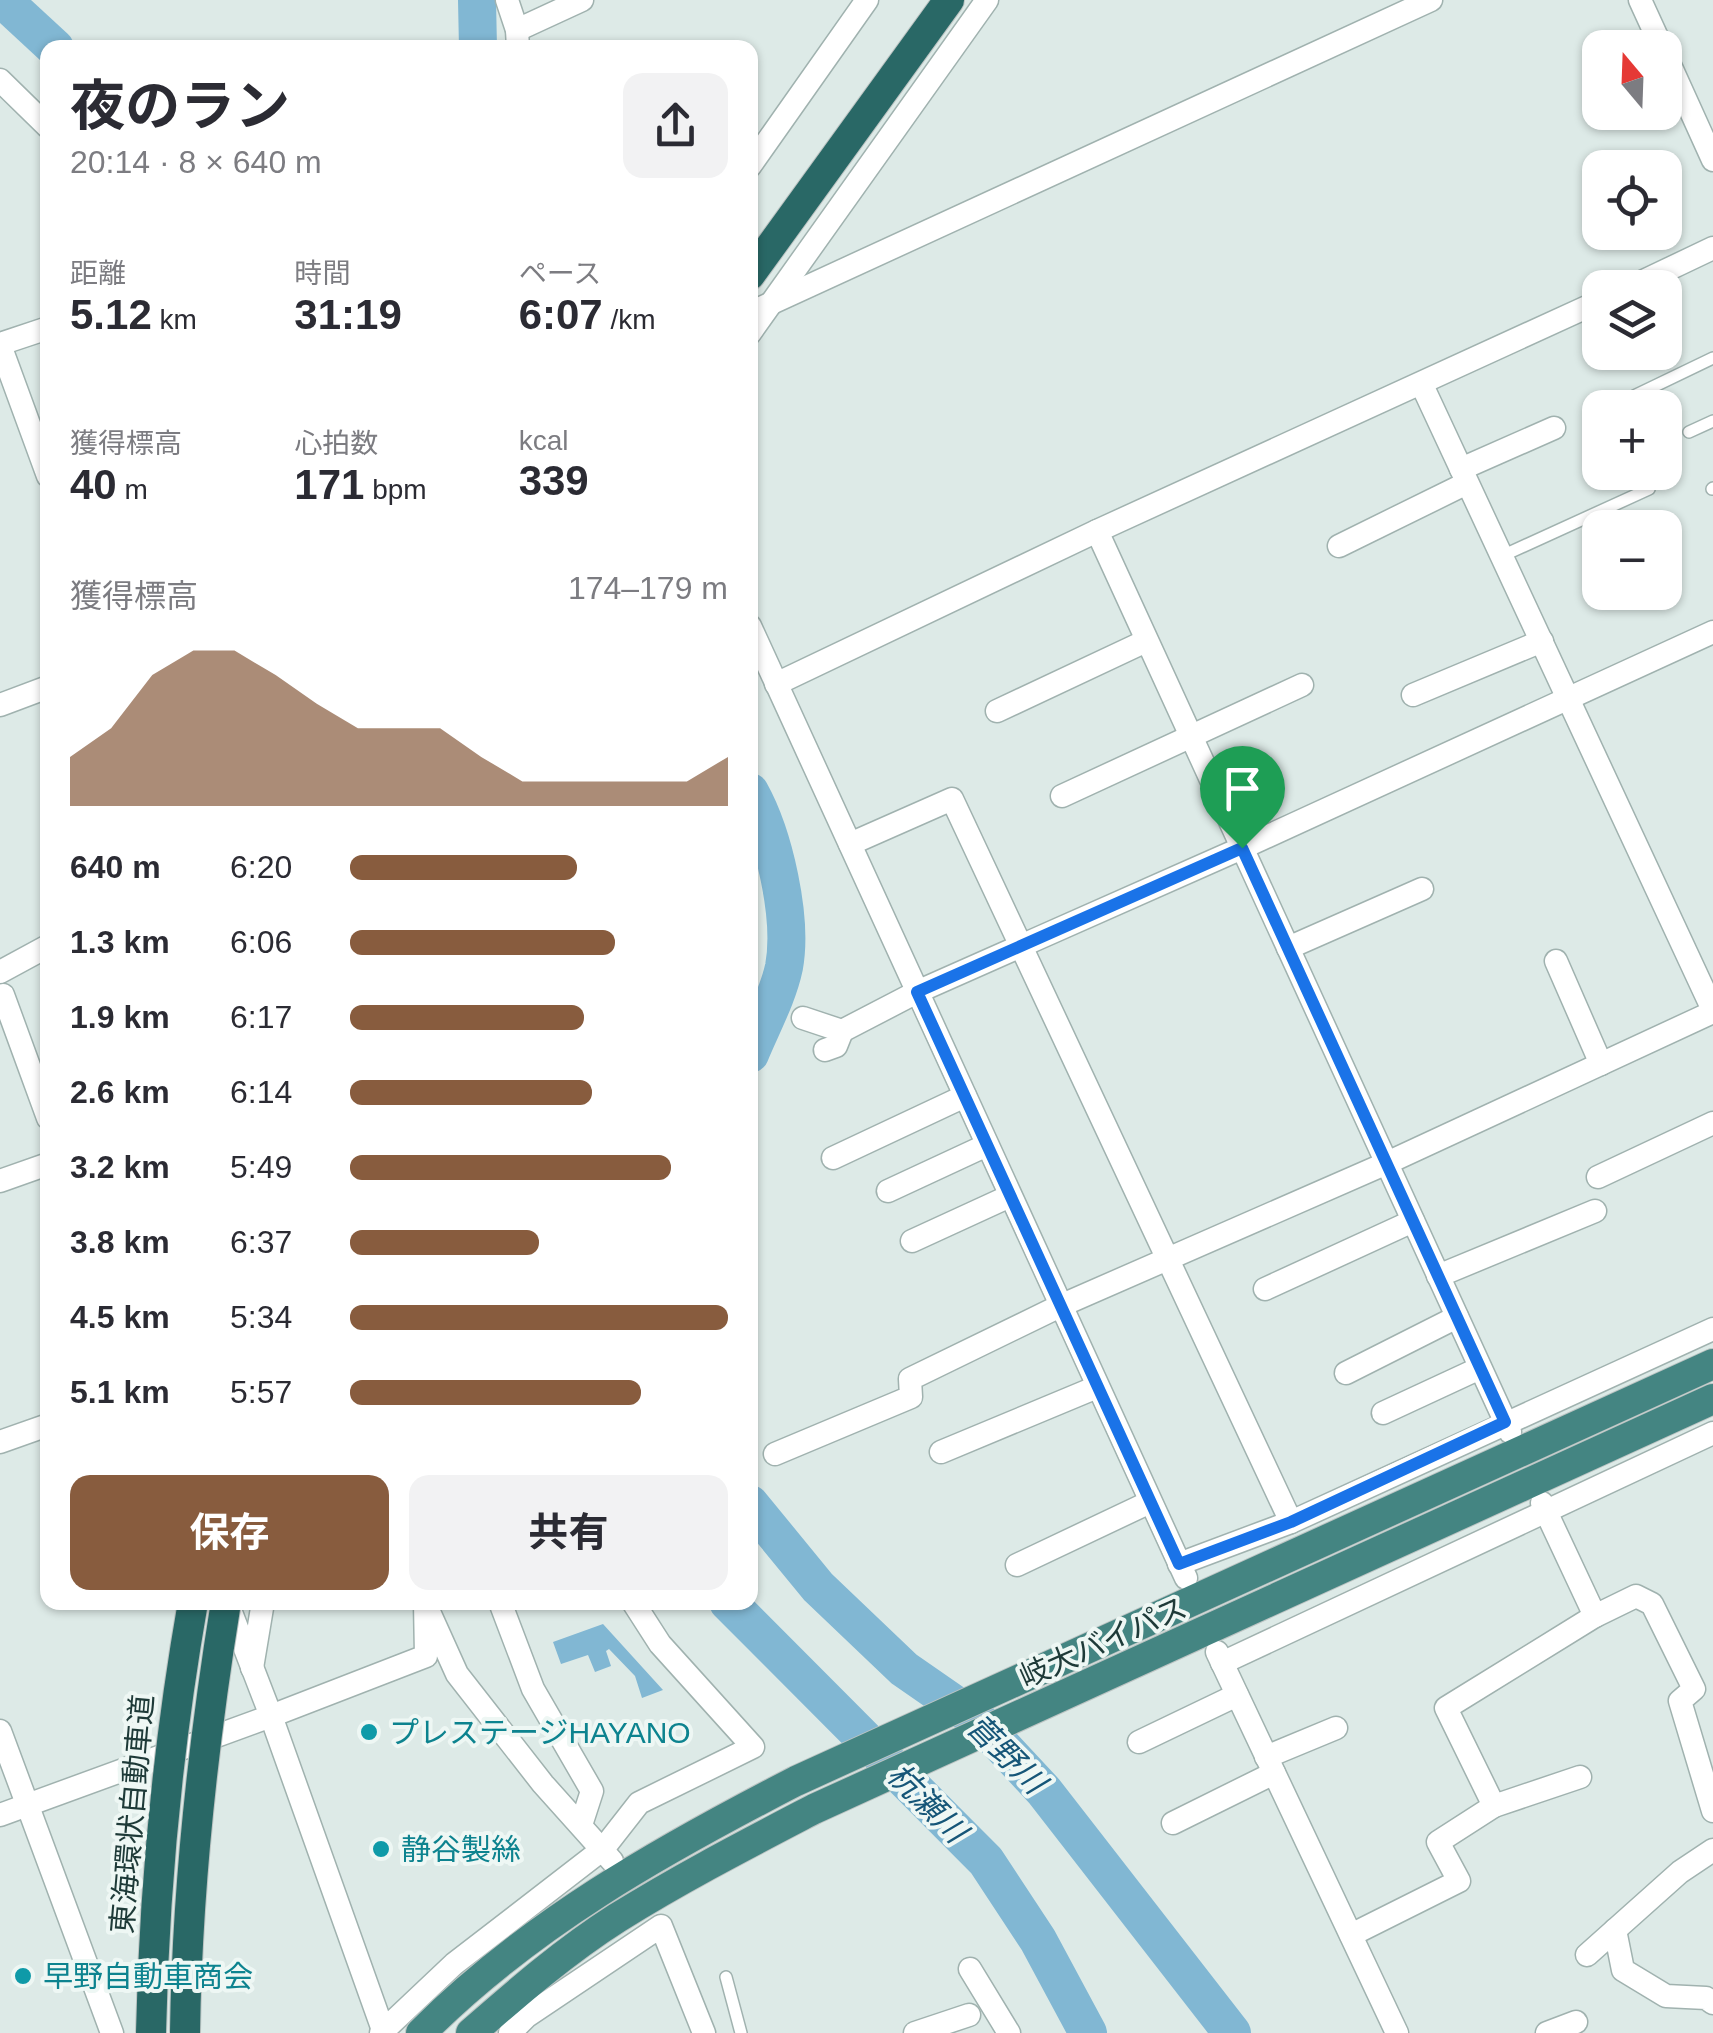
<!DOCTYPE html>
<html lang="ja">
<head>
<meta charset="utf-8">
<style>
	:root { --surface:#fff; --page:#f2f2f3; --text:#2b2b33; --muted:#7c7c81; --accent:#885c3e }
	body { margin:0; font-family:Helvetica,"Noto Sans JP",sans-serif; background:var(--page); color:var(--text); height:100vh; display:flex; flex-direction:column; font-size:38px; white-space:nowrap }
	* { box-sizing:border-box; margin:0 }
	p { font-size:32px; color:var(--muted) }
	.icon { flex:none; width:55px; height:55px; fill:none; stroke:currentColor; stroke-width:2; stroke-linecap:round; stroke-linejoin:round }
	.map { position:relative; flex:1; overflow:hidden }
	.panel { position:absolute; left:40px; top:40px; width:718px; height:1570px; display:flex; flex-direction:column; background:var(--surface); border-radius:20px; box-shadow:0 2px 8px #0004 }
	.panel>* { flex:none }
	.needle { width:65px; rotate:341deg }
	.buttons { position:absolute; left:1582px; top:30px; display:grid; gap:20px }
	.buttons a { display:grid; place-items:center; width:100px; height:100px; border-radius:20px; background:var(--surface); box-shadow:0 2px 8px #0004; font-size:50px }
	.pin { position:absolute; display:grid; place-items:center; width:85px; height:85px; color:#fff; margin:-102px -42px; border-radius:50% 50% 50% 0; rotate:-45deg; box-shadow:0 0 10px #0007 }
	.pin .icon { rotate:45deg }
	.round { display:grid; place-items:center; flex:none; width:105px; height:105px; border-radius:20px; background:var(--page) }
	.summary { display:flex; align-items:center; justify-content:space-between; height:170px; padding:0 30px }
	h1 { font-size:55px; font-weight:700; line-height:75px }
	.figures { display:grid; grid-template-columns:repeat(3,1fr); gap:15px; height:170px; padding:10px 30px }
	.figures div { display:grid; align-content:center }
	.figures b { font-size:42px; font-weight:700 }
	.figures small { font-size:28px; font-weight:400 }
	.figures p { font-size:28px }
	.chart { height:280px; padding:20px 30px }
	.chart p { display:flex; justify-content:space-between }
	.chart svg { width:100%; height:180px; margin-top:10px; fill:var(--accent); opacity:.7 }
	.action { display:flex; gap:20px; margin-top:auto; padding:20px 30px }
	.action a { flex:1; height:115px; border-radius:20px; background:var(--accent); color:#fff; font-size:40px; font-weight:700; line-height:115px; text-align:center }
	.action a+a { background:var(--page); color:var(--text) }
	ul { padding:0 30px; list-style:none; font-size:32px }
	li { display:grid; grid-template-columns:160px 120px 1fr; align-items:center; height:75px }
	li i { height:25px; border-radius:12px; background:var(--accent) }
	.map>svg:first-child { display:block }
	.water { fill:#81b7d3 }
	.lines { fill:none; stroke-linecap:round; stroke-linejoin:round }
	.river { stroke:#81b7d3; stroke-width:38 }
	.service-casing { stroke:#a0b2af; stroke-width:14 }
	.minor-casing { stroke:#a0b2af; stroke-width:25 }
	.trunk-casing { stroke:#bcc4c3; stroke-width:32 }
	.motorway-casing { stroke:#bcc4c3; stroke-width:32 }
	.service { stroke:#fff; stroke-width:11 }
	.minor { stroke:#fff; stroke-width:22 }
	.trunk { stroke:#448582; stroke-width:30 }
	.motorway { stroke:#296866; stroke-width:30 }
	.motorway-bridge-casing { stroke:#bcc4c3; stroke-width:32; stroke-linecap:butt }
	.motorway-bridge { stroke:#296866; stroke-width:30 }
	.route-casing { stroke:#fff; stroke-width:20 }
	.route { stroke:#1a73e8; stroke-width:12 }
	.culture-dot { fill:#0f9aa8; stroke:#eef7f4; stroke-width:4 }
	.labels { text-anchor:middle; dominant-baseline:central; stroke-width:8; stroke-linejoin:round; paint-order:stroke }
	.street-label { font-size:30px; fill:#1e3a38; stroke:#eef7f4 }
	.culture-label { font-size:30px; fill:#0d838f; stroke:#eef7f4; text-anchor:start }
	.water-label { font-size:32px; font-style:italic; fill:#165678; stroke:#eef7f4 }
</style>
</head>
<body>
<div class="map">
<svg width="1713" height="2033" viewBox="0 0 1713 2033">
	<rect width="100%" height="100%" fill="#ddeae7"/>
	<!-- water -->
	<polygon class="water" points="603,1624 663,1690 642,1698 635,1676 609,1649 606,1651 611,1666 595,1672 588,1655 561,1664 553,1642"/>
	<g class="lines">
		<!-- river -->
		<g class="river">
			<polyline points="3,0 55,48"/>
			<polyline points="477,0 478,48"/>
			<path d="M 750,792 C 774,835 793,918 784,967 C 778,996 761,1027 750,1054"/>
			<polyline points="750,1504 818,1587 904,1669 979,1721 1044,1791 1232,2033"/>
			<polyline points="728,1602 986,1861 1038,1940 1088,2033"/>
		</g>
		<defs>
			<g id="service">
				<polyline points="1634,396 1713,358"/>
				<polyline points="1689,432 1713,421"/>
				<polyline points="1712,489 1713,488"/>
				<polyline points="1502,556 1649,489"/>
				<polyline points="726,1977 741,2033"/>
			</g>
			<g id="minor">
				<polyline points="507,0 517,30 518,48"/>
				<polyline points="1640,0 1662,48"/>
				<polyline points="517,30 582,0"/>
				<polyline points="1665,54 1713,160"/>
				<polyline points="0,80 48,127"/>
				<polyline points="750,166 867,0"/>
				<polyline points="1629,288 1713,248"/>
				<polyline points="750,313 1431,0"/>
				<polyline points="750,333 987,0"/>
				<polyline points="0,344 48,328"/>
				<polyline points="0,345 48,476"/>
				<polyline points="1422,385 1713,1010"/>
				<polyline points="1461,469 1554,428"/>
				<polyline points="1097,531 1510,1432"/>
				<polyline points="1339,546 1467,483"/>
				<polyline points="750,626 1186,1578"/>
				<polyline points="776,684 1097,531 1600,301"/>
				<polyline points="1413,695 1542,641"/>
				<polyline points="0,705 48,687"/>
				<polyline points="997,711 1146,641"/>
				<polyline points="1062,796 1302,685"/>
				<polyline points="850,844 952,799 1291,1522"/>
				<polyline points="1288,948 1422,889"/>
				<polyline points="1556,961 1601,1064"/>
				<polyline points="0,972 48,946"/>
				<polyline points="0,996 3,995 48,1118"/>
				<polyline points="803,1018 842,1031 917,992 1242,848 1713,632"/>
				<polyline points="825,1050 836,1046 842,1031"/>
				<polyline points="833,1158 965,1096"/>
				<polyline points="1598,1177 1713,1123"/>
				<polyline points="0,1181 48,1164"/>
				<polyline points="888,1191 987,1145"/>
				<polyline points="912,1241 1010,1196"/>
				<polyline points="1438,1276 1595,1211"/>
				<polyline points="1265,1289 1413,1221"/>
				<polyline points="1346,1373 1457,1317"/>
				<polyline points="1383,1413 1480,1368"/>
				<polyline points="0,1442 48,1425"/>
				<polyline points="941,1452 1097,1387"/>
				<polyline points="775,1454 911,1397 910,1379 1060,1306 1387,1163 1713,1012"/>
				<polyline points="1542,1503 1595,1616 1636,1596 1652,1604 1694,1689 1680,1701 1713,1811"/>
				<polyline points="1179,1564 1291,1522 1713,1329"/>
				<polyline points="1017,1565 1150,1502"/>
				<polyline points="227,1602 271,1716 383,2030"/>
				<polyline points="500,1602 533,1689 592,1791 581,1825"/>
				<polyline points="1217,1652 1397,2033"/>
				<polyline points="1222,1663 1713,1433"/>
				<polyline points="252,1668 263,1602"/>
				<polyline points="0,1731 112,2033"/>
				<polyline points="1139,1742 1237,1695"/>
				<polyline points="1266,1757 1336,1728"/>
				<polyline points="1494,1806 1446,1708 1595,1616"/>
				<polyline points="0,1815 271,1716 426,1656 425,1603 457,1674 543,1784 612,1861"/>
				<polyline points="1173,1823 1274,1773"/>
				<polyline points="1615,1930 1623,1970 1666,1996 1706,1998 1713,2003"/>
				<polyline points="1351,1935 1459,1881 1438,1842 1494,1806 1580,1777"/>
				<polyline points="1587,1955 1680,1872 1713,1850"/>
				<polyline points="970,1969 1009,2033"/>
				<polyline points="381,2033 454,1964 603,1849 639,1803 753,1747 660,1644 633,1602"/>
				<polyline points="510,2033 527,2016 661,1926 704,2033"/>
				<polyline points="915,2033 969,2015"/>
				<polyline points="1547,2033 1576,2022"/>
			</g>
			<g id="trunk">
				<path d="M 421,2033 C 528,1925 662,1850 796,1781 L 1713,1364"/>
				<path d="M 471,2033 C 518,1992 565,1951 617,1918 C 681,1878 747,1844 814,1809 L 1713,1399"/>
			</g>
			<polyline id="motorway" points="750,275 949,0"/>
		</defs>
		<!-- service casing -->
		<use href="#service" class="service-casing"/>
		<!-- minor casing -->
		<use href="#minor" class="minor-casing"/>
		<!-- trunk casing -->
		<use href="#trunk" class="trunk-casing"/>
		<!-- motorway casing -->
		<use href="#motorway" class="motorway-casing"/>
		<!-- service -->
		<use href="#service" class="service"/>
		<!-- minor -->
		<use href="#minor" class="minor"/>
		<!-- trunk -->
		<use href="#trunk" class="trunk"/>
		<!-- motorway -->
		<use href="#motorway" class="motorway"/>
		<defs>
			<g id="motorway-bridge">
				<path d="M 151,2033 C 154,1889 168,1744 193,1602"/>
				<path d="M 185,2033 C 187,1889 203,1744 226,1602"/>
			</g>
		</defs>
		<!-- motorway-bridge casing -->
		<use href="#motorway-bridge" class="motorway-bridge-casing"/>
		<!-- motorway-bridge -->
		<use href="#motorway-bridge" class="motorway-bridge"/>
	</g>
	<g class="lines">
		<defs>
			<polygon id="route" points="1242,848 1505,1422 1291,1522 1179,1564 917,992"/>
		</defs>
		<!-- route casing -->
		<use href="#route" class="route-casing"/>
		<!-- route -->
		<use href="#route" class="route"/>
	</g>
	<!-- markers -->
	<g class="culture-dot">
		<circle cx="369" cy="1732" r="10"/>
		<circle cx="381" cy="1849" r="10"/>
		<circle cx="23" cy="1976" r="10"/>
	</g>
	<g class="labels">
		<!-- street labels -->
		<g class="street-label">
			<text transform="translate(1103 1642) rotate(-24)">岐大バイパス</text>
			<text transform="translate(132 1814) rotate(-85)">東海環状自動車道</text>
		</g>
		<!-- culture labels -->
		<g class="culture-label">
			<text x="389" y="1732">プレステージHAYANO</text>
			<text x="401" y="1849">静谷製絲</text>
			<text x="43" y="1976">早野自動車商会</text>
		</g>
		<!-- water labels -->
		<g class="water-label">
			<text transform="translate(1006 1754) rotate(45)">菅野川</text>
			<text transform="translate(927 1803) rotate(45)">杭瀬川</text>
		</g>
	</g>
</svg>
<div class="buttons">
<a><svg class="needle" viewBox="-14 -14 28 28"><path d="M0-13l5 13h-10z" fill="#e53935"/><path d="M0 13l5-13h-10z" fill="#7c7c81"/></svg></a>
<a><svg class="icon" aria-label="locate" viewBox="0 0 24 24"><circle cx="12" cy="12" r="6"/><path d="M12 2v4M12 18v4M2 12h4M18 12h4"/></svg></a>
<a><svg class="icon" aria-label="layers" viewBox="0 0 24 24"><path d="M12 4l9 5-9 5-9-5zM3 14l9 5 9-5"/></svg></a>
<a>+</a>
<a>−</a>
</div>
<div class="pin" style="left:1242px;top:848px;background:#1e9e55"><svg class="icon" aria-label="arrive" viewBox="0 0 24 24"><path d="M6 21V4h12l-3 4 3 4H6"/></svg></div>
<section class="panel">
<div class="summary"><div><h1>夜のラン</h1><p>20:14 · 8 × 640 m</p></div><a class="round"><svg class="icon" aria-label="share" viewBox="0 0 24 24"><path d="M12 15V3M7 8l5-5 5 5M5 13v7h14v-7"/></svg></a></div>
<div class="figures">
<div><p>距離</p><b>5.12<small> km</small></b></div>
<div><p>時間</p><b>31:19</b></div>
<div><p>ペース</p><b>6:07<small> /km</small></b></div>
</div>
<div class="figures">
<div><p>獲得標高</p><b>40<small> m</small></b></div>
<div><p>心拍数</p><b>171<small> bpm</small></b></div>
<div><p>kcal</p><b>339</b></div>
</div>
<div class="chart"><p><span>獲得標高</span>174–179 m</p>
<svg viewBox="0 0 160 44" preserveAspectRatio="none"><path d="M0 44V32L10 25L20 12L30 6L40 6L50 12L60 19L70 25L80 25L90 25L100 32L110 38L120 38L130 38L140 38L150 38L160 32V44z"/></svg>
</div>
<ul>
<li><b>640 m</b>6:20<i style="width:60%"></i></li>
<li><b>1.3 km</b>6:06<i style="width:70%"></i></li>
<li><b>1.9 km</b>6:17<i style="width:62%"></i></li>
<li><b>2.6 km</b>6:14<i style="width:64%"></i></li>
<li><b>3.2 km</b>5:49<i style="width:85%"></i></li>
<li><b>3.8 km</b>6:37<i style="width:50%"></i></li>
<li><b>4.5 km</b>5:34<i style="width:100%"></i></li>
<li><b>5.1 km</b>5:57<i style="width:77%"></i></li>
</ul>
<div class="action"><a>保存</a><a>共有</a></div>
</section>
</div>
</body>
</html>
